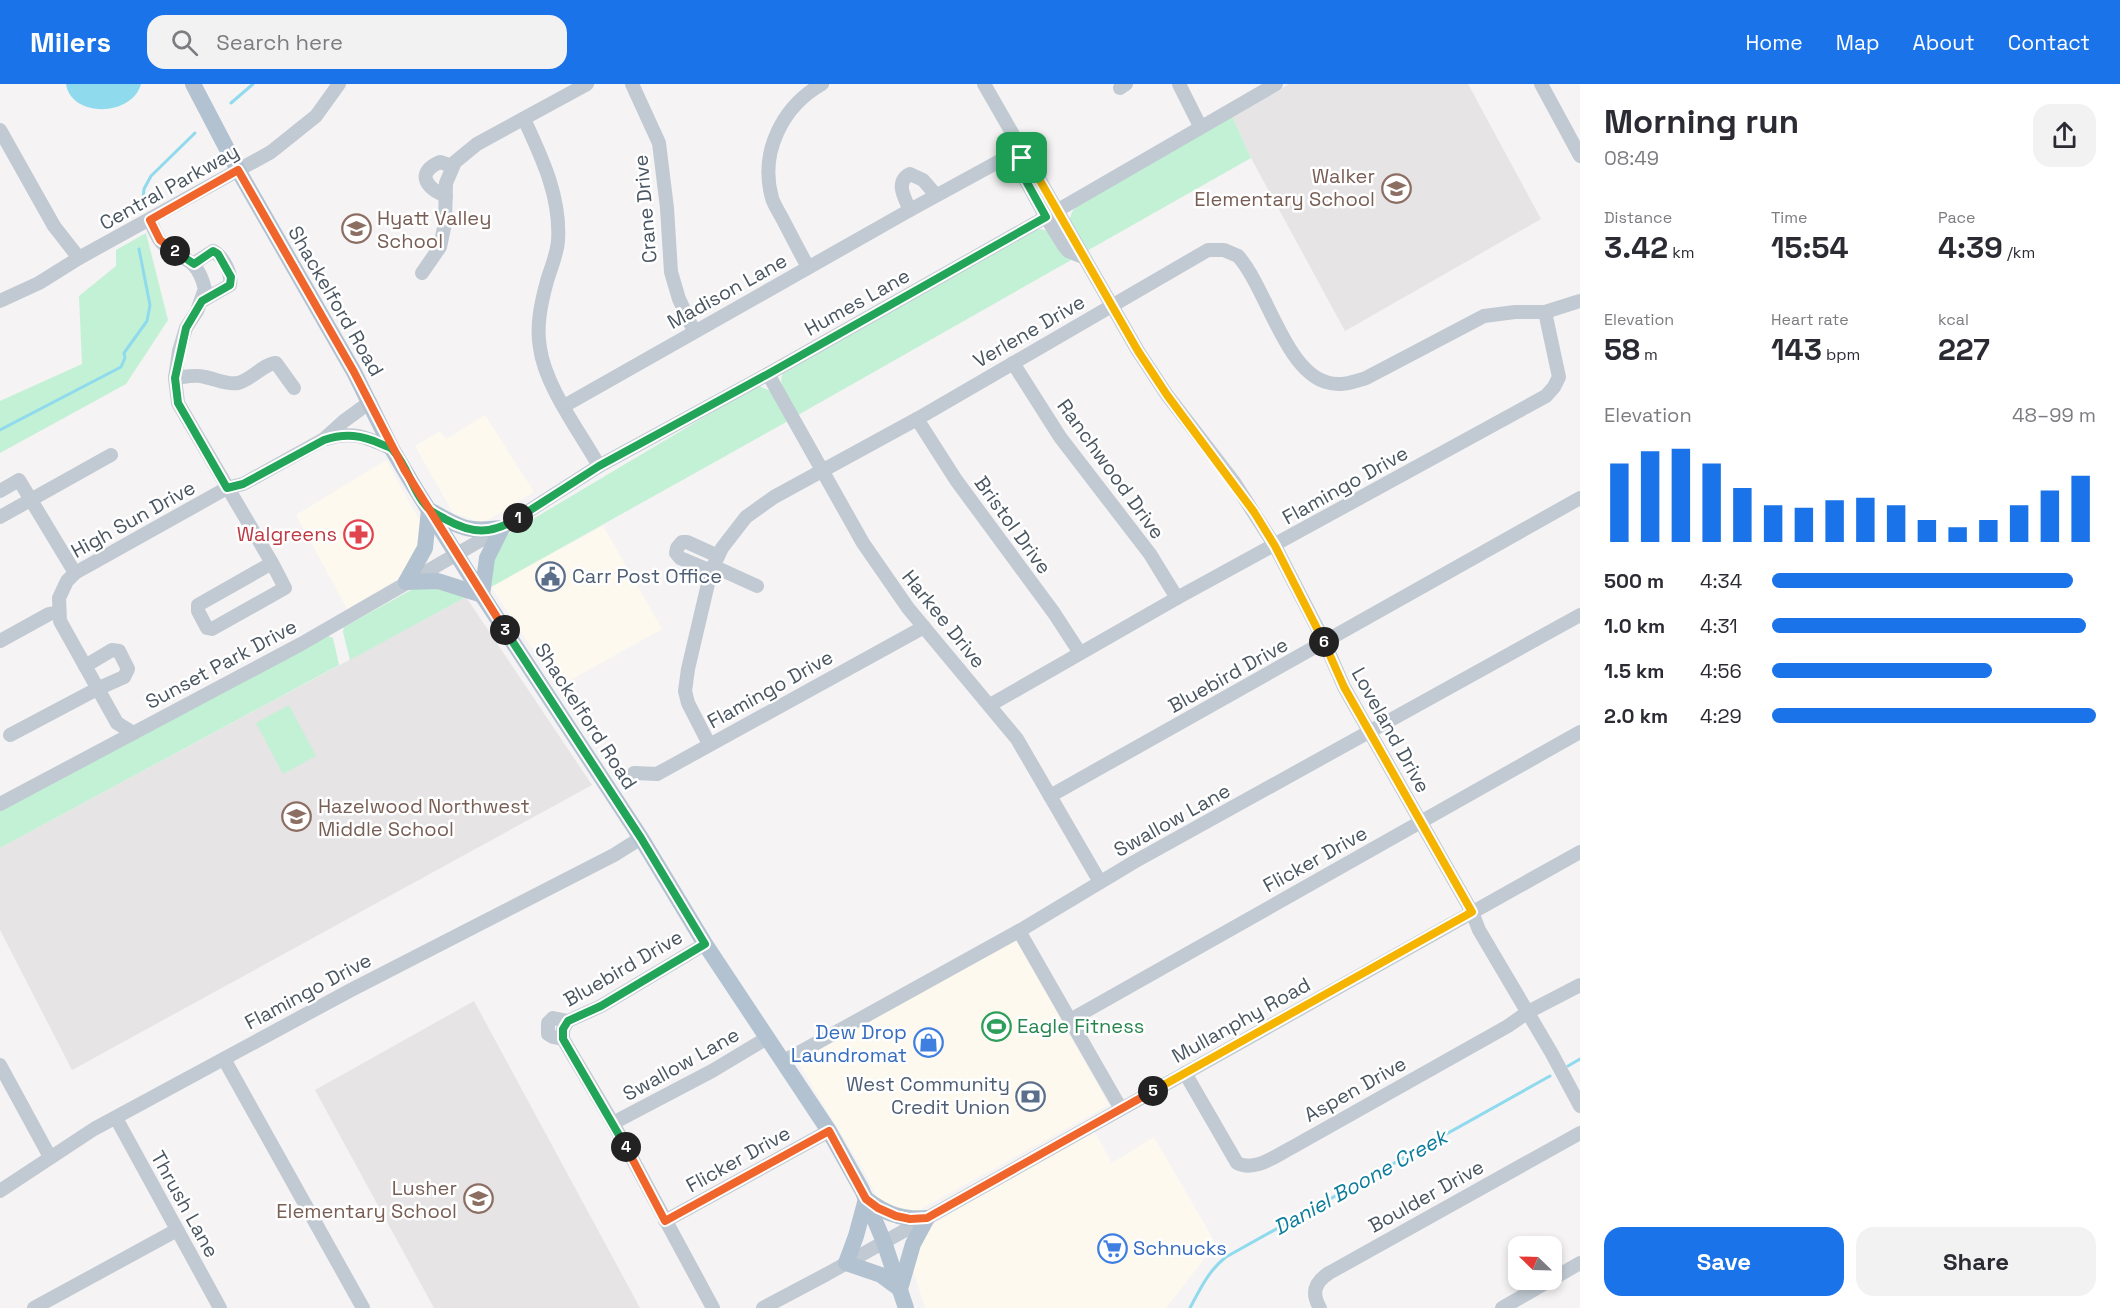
<!DOCTYPE html>
<html lang="en">
<head>
<meta charset="utf-8">
<style>
	:root { --surface:#fff; --page:#f2f2f3; --text:#2b2b33; --muted:#7c7c81; --accent:#1a73e8 }
	body { margin:0; font-family:"Space Grotesk",sans-serif; background:var(--page); color:var(--text); height:100vh; display:flex; flex-direction:column; font-size:22px; white-space:nowrap }
	* { box-sizing:border-box; margin:0 }
	p { font-size:20px; color:var(--muted) }
	.icon { flex:none; width:33px; height:33px; fill:none; stroke:currentColor; stroke-width:2; stroke-linecap:round; stroke-linejoin:round }
	.map { position:relative; flex:1; overflow:hidden }
	.drawer { display:flex; flex-direction:column; background:var(--surface); width:540px }
	.drawer>* { flex:none }
	.needle { width:39px; rotate:293deg }
	.controls { position:absolute; left:1508px; top:1152px; display:grid; gap:12px }
	.controls a { display:grid; place-items:center; width:54px; height:54px; border-radius:12px; background:var(--surface); box-shadow:0 3px 9px #0003; font-size:30px }
	.pin { position:absolute; display:grid; place-items:center; width:51px; height:51px; color:#fff; margin:-26px; border-radius:12px; box-shadow:0 3px 9px #0006 }
	.km { position:absolute; width:30px; height:30px; margin:-15px; border-radius:50%; background:#222; color:#fff; font-size:16px; line-height:30px; text-align:center }
	.round { display:grid; place-items:center; flex:none; width:63px; height:63px; border-radius:18px; background:var(--page) }
	.headline { display:flex; align-items:center; justify-content:space-between; height:102px; padding:0 24px }
	h1 { font-size:33px; font-weight:800; line-height:45px }
	.metrics { display:grid; grid-template-columns:repeat(3,1fr); gap:9px; height:102px; padding:6px 24px }
	.metrics div { display:grid; align-content:center }
	.metrics b { font-size:30px; font-weight:800 }
	.metrics small { font-size:16px; font-weight:400 }
	.metrics p { font-size:16px }
	.chart { height:168px; padding:12px 24px }
	.chart p { display:flex; justify-content:space-between }
	.chart svg { width:100%; height:108px; margin-top:6px; stroke:var(--accent); stroke-width:6 }
	.button { display:flex; gap:12px; margin-top:auto; padding:12px 24px }
	.button a { flex:1; height:69px; border-radius:18px; background:var(--accent); color:#fff; font-size:24px; font-weight:800; line-height:69px; text-align:center }
	.button a+a { background:var(--page); color:var(--text) }
	ul { padding:0 24px; list-style:none; font-size:20px }
	li { display:grid; grid-template-columns:96px 72px 1fr; align-items:center; height:45px }
	li i { height:15px; border-radius:8px; background:var(--accent) }
	header { display:flex; align-items:center; gap:36px; box-sizing:border-box; height:84px; padding:0 30px; background:var(--accent); color:#fff }
	header strong { font-size:28px }
	nav { display:flex; gap:33px; margin-inline-start:auto; font-size:21px }
	.search { width:420px; height:54px; background:var(--page); display:flex; align-items:center; gap:15px; box-sizing:border-box; padding:0 21px; border-radius:18px; color:var(--muted); font-size:22px }
	main { display:flex; flex:1; min-height:0 }
	.map>svg:first-child { display:block }
	.commercial { fill:#fdf9ef }
	.education { fill:#e6e4e5 }
	.green { fill:#c3f1d5 }
	.water { fill:#90daee }
	.lines { fill:none; stroke-linecap:round; stroke-linejoin:round }
	.stream { stroke:#90daee; stroke-width:3 }
	.minor { stroke:#c1cad2; stroke-width:14 }
	.major { stroke:#b3c2d1; stroke-width:16 }
	.split-1-casing { stroke:#fff; stroke-width:12 }
	.split-2-casing { stroke:#fff; stroke-width:12 }
	.split-3-casing { stroke:#fff; stroke-width:12 }
	.split-4-casing { stroke:#fff; stroke-width:12 }
	.split-5-casing { stroke:#fff; stroke-width:12 }
	.split-6-casing { stroke:#fff; stroke-width:12 }
	.split-7-casing { stroke:#fff; stroke-width:12 }
	.split-1 { stroke:#22a559; stroke-width:8 }
	.split-2 { stroke:#22a559; stroke-width:8 }
	.split-3 { stroke:#f0652b; stroke-width:8 }
	.split-4 { stroke:#22a559; stroke-width:8 }
	.split-5 { stroke:#f0652b; stroke-width:8 }
	.split-6 { stroke:#f5b400; stroke-width:8 }
	.split-7 { stroke:#f5b400; stroke-width:8 }
	.labels { text-anchor:middle; dominant-baseline:central; stroke-width:5; stroke-linejoin:round; paint-order:stroke }
	.education-label { font-size:20px; fill:#785e54; stroke:#fff; text-anchor:end }
	.street-label { font-size:20px; fill:#4a5661; stroke:#fff }
	.health-label { font-size:20px; fill:#be3a42; stroke:#fff; text-anchor:end }
	.service-label { font-size:20px; fill:#4e5e75; stroke:#fff; text-anchor:start }
	.leisure-label { font-size:20px; fill:#27864d; stroke:#fff; text-anchor:start }
	.shop-label { font-size:20px; fill:#366cbe; stroke:#fff; text-anchor:end }
	.water-label { font-size:21px; font-style:italic; fill:#0c7c9b; stroke:#fff }
</style>
</head>
<body>
<header>
<strong>Milers</strong>
<div class="search"><svg class="icon" aria-label="search" viewBox="0 0 24 24"><circle cx="10" cy="10" r="6"/><path d="M15 15l6 6"/></svg>Search here</div>
<nav><a>Home</a><a>Map</a><a>About</a><a>Contact</a></nav>
</header>
<main>
<div class="map">
<svg width="1580" height="1224" viewBox="0 0 1580 1224">
	<rect width="100%" height="100%" fill="#f5f3f3"/>
	<!-- commercial -->
	<g class="commercial">
		<polygon points="485,331 534,408 483,439 453,429 415,362 440,347 446,355"/>
		<polygon points="386,376 424,444 407,490 347,525 296,431"/>
		<polygon points="603,442 662,545 558,603 491,503"/>
		<polygon points="1016,856 1109,1021 892,1141 865,1089 797,977"/>
		<polygon points="1094,1047 1112,1079 1154,1053 1216,1160 1166,1224 925,1224 912,1183 915,1159 931,1141"/>
	</g>
	<!-- education -->
	<g class="education">
		<polygon points="1289,0 1468,0 1541,135 1345,247 1251,74 1232,32"/>
		<polygon points="466,513 592,701 72,986 0,846 0,764"/>
		<polygon points="474,917 640,1224 434,1224 315,1006"/>
	</g>
	<!-- green -->
	<g class="green">
		<polygon points="1232,32 1251,74 1085,168 1069,137 1072,128 1077,121"/>
		<path d="M 1036,145 C 1056,144 1062,161 1073,175 L 798,331 C 790,317 775,303 784,287 Z"/>
		<polygon points="146,149 168,236 126,300 0,369 0,317 82,280 79,212 116,182 116,166"/>
		<polygon points="759,302 773,308 788,337 491,503 490,471 506,451 753,304"/>
		<polygon points="422,500 466,513 350,576 343,548 344,543"/>
		<polygon points="328,552 333,554 339,581 0,764 0,723"/>
		<polygon points="289,621 316,672 283,690 256,639"/>
	</g>
	<!-- water -->
	<path class="water" d="M 66,0 L 141,0 C 132,33 71,34 66,0 Z"/>
	<g class="lines">
		<!-- stream -->
		<g class="stream">
			<polyline points="231,19 253,0"/>
			<polyline points="142,125 144,105 151,92 195,49"/>
			<polyline points="0,346 121,283 125,274 124,269 147,237 150,221 139,165"/>
			<polyline points="1568,982 1580,975"/>
			<path d="M 1190,1224 C 1200,1205 1209,1186 1226,1173 L 1550,992"/>
		</g>
		<!-- minor -->
		<g class="minor">
			<polyline points="632,0 659,59 667,124 671,188 679,215 694,247"/>
			<polyline points="984,0 1015,54 1022,74 1020,86 1046,133 1064,162 1068,167 1083,173"/>
			<polyline points="1179,0 1200,42"/>
			<polyline points="1541,0 1580,72"/>
			<polyline points="1120,4 1126,0"/>
			<path d="M 524,35 C 542,74 561,113 558,157 C 557,170 551,184 547,197 C 541,219 536,242 540,264 C 545,302 580,348 599,382"/>
			<polyline points="0,46 54,142 79,174"/>
			<polyline points="1022,74 1031,81 1138,267 1167,311 1234,398 1275,462 1324,557 1344,603 1472,828 1479,846 1551,968 1580,1022"/>
			<path d="M 446,112 C 426,104 415,89 440,78 L 452,82"/>
			<path d="M 910,126 C 904,113 895,98 910,90 L 923,96 L 936,111"/>
			<path d="M 150,136 C 153,143 156,152 161,158 C 180,178 196,169 205,205 L 197,227 L 186,244 L 179,267 L 175,294 L 178,319 L 272,479 L 285,504 L 212,545 L 207,544 L 198,527 L 198,521 L 272,479"/>
			<path d="M 193,180 L 213,167 C 224,173 232,190 230,201 L 202,217"/>
			<path d="M 808,183 C 799,167 791,151 782,134 C 779,128 774,121 772,114 C 759,68 783,22 822,0"/>
			<polyline points="422,189 440,163 445,139 446,99 455,78 477,60 587,0"/>
			<polyline points="0,217 39,199 79,174 271,68 316,32 339,0"/>
			<polyline points="1013,279 1060,353 1150,470 1177,514"/>
			<polyline points="768,290 863,459 908,524 1017,655 1100,798"/>
			<path d="M 175,294 C 185,293 195,290 205,293 C 216,295 226,301 238,299 C 251,296 265,279 276,279 L 294,304"/>
			<polyline points="564,322 910,126 1020,66"/>
			<polyline points="917,335 956,396 1054,529 1080,569"/>
			<path d="M 326,355 C 353,346 368,354 392,365"/>
			<polyline points="0,407 19,396 75,489"/>
			<polyline points="0,433 111,371"/>
			<polyline points="713,482 757,502"/>
			<polyline points="711,487 680,474 676,469 677,464 682,458 687,458 718,472"/>
			<polyline points="0,557 49,530 59,528"/>
			<polyline points="990,621 1177,514 1546,312 1554,303 1559,293 1545,228"/>
			<polyline points="133,649 117,639 60,537 59,514 67,497 75,489 227,404 243,400 324,355 344,337 370,318"/>
			<polyline points="10,651 97,605 124,593 128,585 119,567 112,566 85,582"/>
			<path d="M 709,660 L 688,619 L 685,607 L 688,585 L 711,487 L 722,464 L 746,433 L 774,413 L 917,335 L 1208,166 L 1224,166 L 1238,172 C 1266,203 1285,286 1326,298 C 1340,303 1353,298 1366,294 L 1484,232 L 1515,228 L 1545,228 L 1580,217"/>
			<polyline points="634,689 657,690 924,543"/>
			<polyline points="1050,712 1580,414"/>
			<polyline points="0,720 301,560 502,444 599,382 768,290 1046,133 1276,0"/>
			<polyline points="1019,847 1121,1025"/>
			<polyline points="705,860 601,922 568,937 563,945 563,955 613,1039 713,1224"/>
			<polyline points="1070,936 1580,648"/>
			<polyline points="563,955 553,953 548,950 548,939 553,934 568,937"/>
			<polyline points="224,975 363,1224"/>
			<polyline points="784,977 1019,847 1134,778 1580,531"/>
			<polyline points="0,981 50,1073"/>
			<path d="M 1185,989 L 1237,1079 C 1255,1088 1275,1072 1291,1064 L 1508,942 L 1528,928 L 1580,901"/>
			<polyline points="116,1034 220,1224"/>
			<polyline points="613,1039 712,987 767,954"/>
			<polyline points="0,1107 94,1045 351,906 614,771 641,754"/>
			<polyline points="665,1137 829,1047"/>
			<polyline points="34,1224 177,1146"/>
			<polyline points="763,1224 827,1190 1580,768"/>
			<path d="M 1320,1224 C 1311,1209 1315,1198 1329,1189 L 1580,1049"/>
			<polyline points="1502,1224 1580,1179"/>
		</g>
		<!-- major -->
		<g class="major">
			<polyline points="193,0 238,86 354,288 392,365 415,404 482,511 641,754 705,860 829,1047 862,1106 884,1158 906,1224"/>
			<path d="M 433,428 C 463,445 467,448 502,444"/>
			<polyline points="406,498 438,497 482,511"/>
			<polyline points="406,498 425,464 429,426"/>
			<polyline points="482,511 487,474 502,444"/>
			<polyline points="866,1115 856,1152 846,1179 881,1191 900,1205"/>
			<path d="M 866,1115 C 886,1130 902,1136 927,1134"/>
			<polyline points="900,1205 913,1160 927,1134"/>
		</g>
	</g>
	<g class="lines">
		<defs>
			<polyline id="split-1" points="518,434 599,382 768,290 1046,133 1020,86 1022,74"/>
			<path id="split-2" d="M 175,167 L 194,180 L 213,167 L 218,170 L 231,193 L 230,201 L 202,217 L 186,244 L 175,294 L 178,319 L 227,404 L 243,400 L 324,356 C 345,349 362,351 381,360 C 385,362 391,363 393,366 C 408,383 413,409 429,425 C 433,429 440,432 445,435 C 472,450 491,451 518,434"/>
			<polyline id="split-3" points="175,167 160,156 150,136 238,86 354,288 404,385 505,546"/>
			<polyline id="split-4" points="505,546 641,754 705,860 601,922 568,937 563,945 563,955 626,1063"/>
			<polyline id="split-5" points="626,1063 665,1137 829,1047 866,1115 878,1124 896,1132 910,1135 927,1134 1153,1007"/>
			<polyline id="split-6" points="1153,1007 1472,828 1344,603 1324,558"/>
			<polyline id="split-7" points="1022,74 1031,81 1138,267 1167,311 1254,428 1275,462 1324,558"/>
		</defs>
		<!-- split-1 casing -->
		<use href="#split-1" class="split-1-casing"/>
		<!-- split-2 casing -->
		<use href="#split-2" class="split-2-casing"/>
		<!-- split-3 casing -->
		<use href="#split-3" class="split-3-casing"/>
		<!-- split-4 casing -->
		<use href="#split-4" class="split-4-casing"/>
		<!-- split-5 casing -->
		<use href="#split-5" class="split-5-casing"/>
		<!-- split-6 casing -->
		<use href="#split-6" class="split-6-casing"/>
		<!-- split-7 casing -->
		<use href="#split-7" class="split-7-casing"/>
		<!-- split-1 -->
		<use href="#split-1" class="split-1"/>
		<!-- split-2 -->
		<use href="#split-2" class="split-2"/>
		<!-- split-3 -->
		<use href="#split-3" class="split-3"/>
		<!-- split-4 -->
		<use href="#split-4" class="split-4"/>
		<!-- split-5 -->
		<use href="#split-5" class="split-5"/>
		<!-- split-6 -->
		<use href="#split-6" class="split-6"/>
		<!-- split-7 -->
		<use href="#split-7" class="split-7"/>
	</g>
	<!-- icons -->
	<defs>
		<symbol id="school-ring" viewBox="-11 -11 22 22"><circle r="9.5" fill="#fff" stroke="#8d6e63" stroke-width="1.5"/><path d="M0-5L7-2L0 1L-7-2ZM-4 1L0 2.5L4 1V4Q0 6-4 4Z" fill="#8d6e63"/></symbol>
		<symbol id="pharmacy-ring" viewBox="-11 -11 22 22"><circle r="9.5" fill="#fff" stroke="#e0444e" stroke-width="1.5"/><path d="M-2-6h4v4h4v4h-4v4h-4v-4h-4v-4h4Z" fill="#e0444e"/></symbol>
		<symbol id="civic-ring" viewBox="-11 -11 22 22"><circle r="9.5" fill="#fff" stroke="#5c6f8a" stroke-width="1.5"/><path d="M-.6-6.5H3V-4.5H.6V-3L4-1V1h2V6H-6V1h2V-1L-.6-3ZM-1.2 2.5V6h2.4V2.5Z" fill="#5c6f8a"/></symbol>
		<symbol id="stadium-ring" viewBox="-11 -11 22 22"><circle r="9.5" fill="#fff" stroke="#2e9e5b" stroke-width="1.5"/><path d="M0-5a6.5 5 0 1 0 0 10a6.5 5 0 1 0 0-10ZM-3.5-1.8h7v3.6h-7Z" fill="#2e9e5b"/></symbol>
		<symbol id="shop-ring" viewBox="-11 -11 22 22"><circle r="9.5" fill="#fff" stroke="#3f7fe0" stroke-width="1.5"/><path d="M-5-2.5h2.3a2.7 3.5 0 0 1 5.4 0H5L5.5 6h-11ZM-1.5-2.5h3a1.5 2.3 0 0 0-3 0Z" fill="#3f7fe0"/></symbol>
		<symbol id="bank-ring" viewBox="-11 -11 22 22"><circle r="9.5" fill="#fff" stroke="#5c6f8a" stroke-width="1.5"/><path d="M-6-4H6V4H-6ZM0-2.3a2.3 2.3 0 1 0 0 4.6a2.3 2.3 0 1 0 0-4.6Z" fill="#5c6f8a"/></symbol>
		<symbol id="supermarket-ring" viewBox="-11 -11 22 22"><circle r="9.5" fill="#fff" stroke="#3f7fe0" stroke-width="1.5"/><path d="M-6-5.5h2.5l.6 2H6L4.5 2H-2.5L-4.4-4H-6ZM-1.5 3.2a1.3 1.3 0 1 0 .1 0ZM3 3.2a1.3 1.3 0 1 0 .1 0Z" fill="#3f7fe0"/></symbol>
	</defs>
	<g fill-rule="evenodd">
		<use href="#school-ring" x="1380" y="88" width="33" height="33"/>
		<use href="#school-ring" x="340" y="128" width="33" height="33"/>
		<use href="#pharmacy-ring" x="342" y="434" width="33" height="33"/>
		<use href="#civic-ring" x="534" y="476" width="33" height="33"/>
		<use href="#school-ring" x="280" y="716" width="33" height="33"/>
		<use href="#stadium-ring" x="980" y="926" width="33" height="33"/>
		<use href="#shop-ring" x="912" y="942" width="33" height="33"/>
		<use href="#bank-ring" x="1014" y="996" width="33" height="33"/>
		<use href="#school-ring" x="462" y="1098" width="33" height="33"/>
		<use href="#supermarket-ring" x="1096" y="1148" width="33" height="33"/>
	</g>
	<g class="labels">
		<!-- education labels -->
		<g class="education-label">
			<text x="1375" y="92">Walker<tspan x="1375" dy="23">Elementary School</tspan></text>
			<text x="377" y="134" text-anchor="start">Hyatt Valley<tspan x="377" dy="23">School</tspan></text>
			<text x="318" y="722" text-anchor="start">Hazelwood Northwest<tspan x="318" dy="23">Middle School</tspan></text>
			<text x="457" y="1104">Lusher<tspan x="457" dy="23">Elementary School</tspan></text>
		</g>
		<!-- street labels -->
		<g class="street-label">
			<text transform="translate(169 103) rotate(-29)">Central Parkway</text>
			<text transform="translate(645 125) rotate(-95)">Crane Drive</text>
			<text transform="translate(727 207) rotate(-29)">Madison Lane</text>
			<text transform="translate(336 217) rotate(60)">Shackelford Road</text>
			<text transform="translate(857 218) rotate(-29)">Humes Lane</text>
			<text transform="translate(1029 247) rotate(-30)">Verlene Drive</text>
			<text transform="translate(1111 385) rotate(54)">Ranchwood Drive</text>
			<text transform="translate(1345 401) rotate(-29)">Flamingo Drive</text>
			<text transform="translate(133 435) rotate(-29)">High Sun Drive</text>
			<text transform="translate(1013 441) rotate(54)">Bristol Drive</text>
			<text transform="translate(944 535) rotate(51)">Harkee Drive</text>
			<text transform="translate(221 580) rotate(-28)">Sunset Park Drive</text>
			<text transform="translate(1228 591) rotate(-29)">Bluebird Drive</text>
			<text transform="translate(770 605) rotate(-29)">Flamingo Drive</text>
			<text transform="translate(586 632) rotate(57)">Shackelford Road</text>
			<text transform="translate(1391 646) rotate(61)">Loveland Drive</text>
			<text transform="translate(1172 736) rotate(-29)">Swallow Lane</text>
			<text transform="translate(1315 775) rotate(-29)">Flicker Drive</text>
			<text transform="translate(623 884) rotate(-30)">Bluebird Drive</text>
			<text transform="translate(308 907) rotate(-28)">Flamingo Drive</text>
			<text transform="translate(1241 936) rotate(-29)">Mullanphy Road</text>
			<text transform="translate(681 980) rotate(-29)">Swallow Lane</text>
			<text transform="translate(1355 1005) rotate(-29)">Aspen Drive</text>
			<text transform="translate(738 1075) rotate(-29)">Flicker Drive</text>
			<text transform="translate(1426 1112) rotate(-29)">Boulder Drive</text>
			<text transform="translate(185 1120) rotate(61)">Thrush Lane</text>
		</g>
		<!-- health labels -->
		<g class="health-label">
			<text x="337" y="450">Walgreens</text>
		</g>
		<!-- service labels -->
		<g class="service-label">
			<text x="572" y="492">Carr Post Office</text>
			<text x="1010" y="1000" text-anchor="end">West Community<tspan x="1010" dy="23">Credit Union</tspan></text>
		</g>
		<!-- leisure labels -->
		<g class="leisure-label">
			<text x="1017" y="942">Eagle Fitness</text>
		</g>
		<!-- shop labels -->
		<g class="shop-label">
			<text x="907" y="948">Dew Drop<tspan x="907" dy="23">Laundromat</tspan></text>
			<text x="1133" y="1164" text-anchor="start">Schnucks</text>
		</g>
		<!-- water labels -->
		<g class="water-label">
			<text transform="translate(1360 1098) rotate(-29)">Daniel Boone Creek</text>
		</g>
	</g>
</svg>
<div class="controls">
<a><svg class="needle" viewBox="-14 -14 28 28"><path d="M0-13l5 13h-10z" fill="#e53935"/><path d="M0 13l5-13h-10z" fill="#7c7c81"/></svg></a>
</div>
<div class="pin" style="left:1022px;top:74px;background:#1e9e55"><svg class="icon" aria-label="arrive" viewBox="0 0 24 24"><path d="M6 21V4h12l-3 4 3 4H6"/></svg></div>
<b class="km" style="left:518px;top:434px">1</b>
<b class="km" style="left:175px;top:167px">2</b>
<b class="km" style="left:505px;top:546px">3</b>
<b class="km" style="left:626px;top:1063px">4</b>
<b class="km" style="left:1153px;top:1007px">5</b>
<b class="km" style="left:1324px;top:558px">6</b>
</div>
<section class="drawer">
<div class="headline"><div><h1>Morning run</h1><p>08:49</p></div><a class="round"><svg class="icon" aria-label="share" viewBox="0 0 24 24"><path d="M12 15V3M7 8l5-5 5 5M5 13v7h14v-7"/></svg></a></div>
<div class="metrics">
<div><p>Distance</p><b>3.42<small> km</small></b></div>
<div><p>Time</p><b>15:54</b></div>
<div><p>Pace</p><b>4:39<small> /km</small></b></div>
</div>
<div class="metrics">
<div><p>Elevation</p><b>58<small> m</small></b></div>
<div><p>Heart rate</p><b>143<small> bpm</small></b></div>
<div><p>kcal</p><b>227</b></div>
</div>
<div class="chart"><p><span>Elevation</span>48–99 m</p>
<svg viewBox="0 0 160 44" preserveAspectRatio="none"><path d="M5 44V12M15 44V7M25 44V6M35 44V12M45 44V22M55 44V29M65 44V30M75 44V27M85 44V26M95 44V29M105 44V35M115 44V38M125 44V35M135 44V29M145 44V23M155 44V17"/></svg>
</div>
<ul>
<li><b>500 m</b>4:34<i style="width:93%"></i></li>
<li><b>1.0 km</b>4:31<i style="width:97%"></i></li>
<li><b>1.5 km</b>4:56<i style="width:68%"></i></li>
<li><b>2.0 km</b>4:29<i style="width:100%"></i></li>
</ul>
<div class="button"><a>Save</a><a>Share</a></div>
</section>
</main>
</body>
</html>
